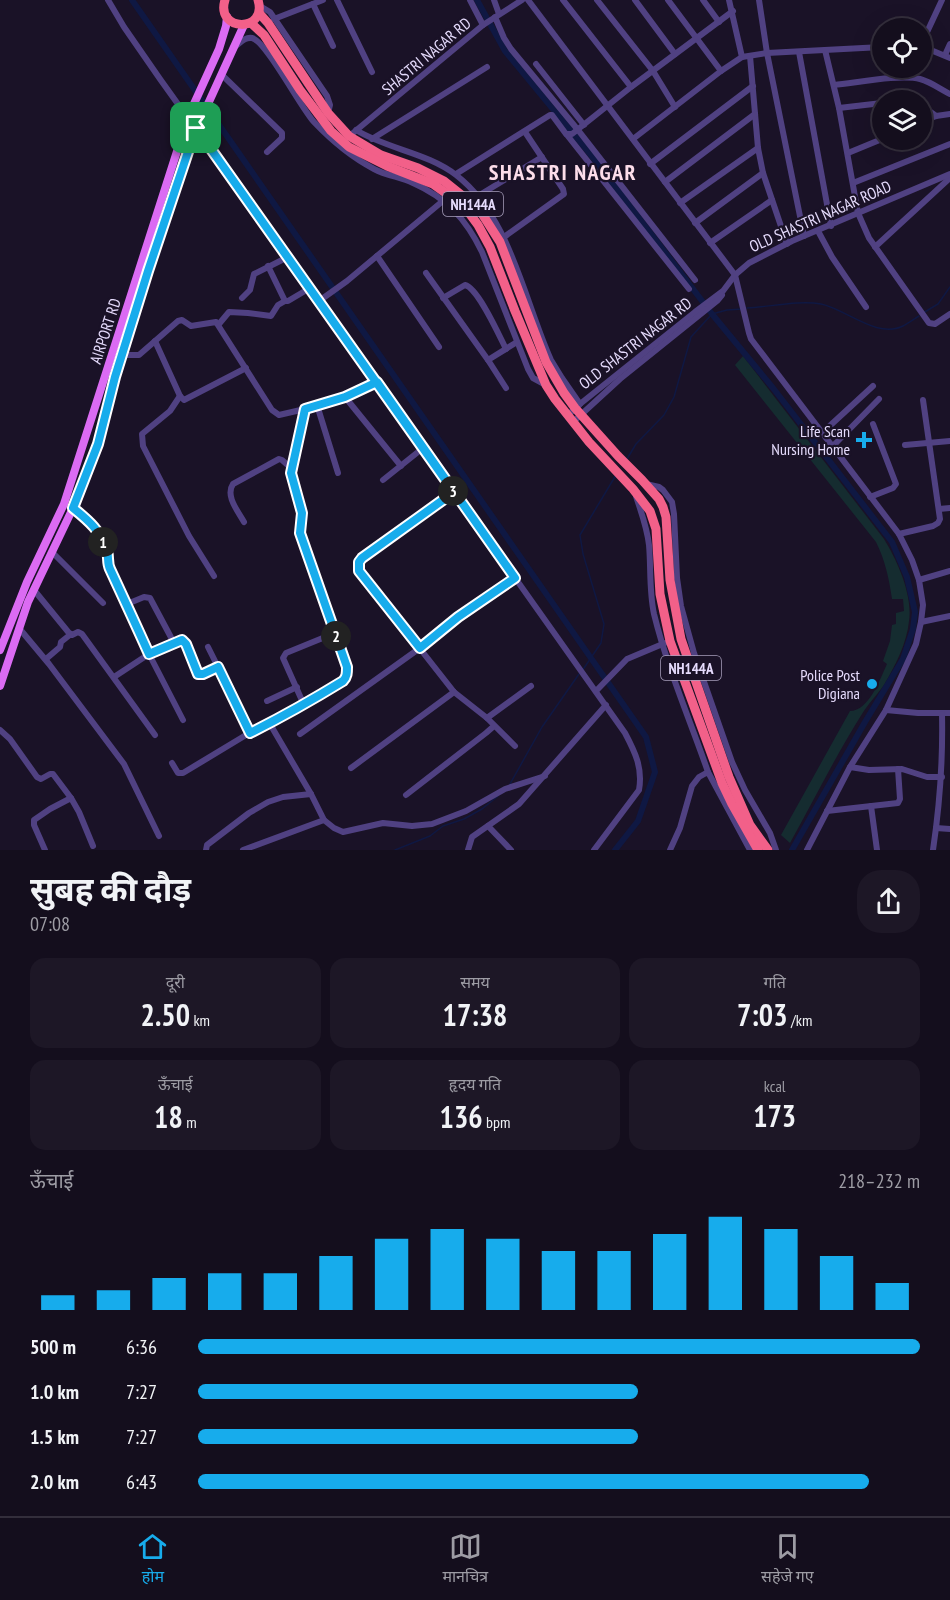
<!DOCTYPE html>
<html lang="hi">
<head>
<meta charset="utf-8">
<style>
	:root { --surface:#140e1d; --page:#1d1726; --text:#f1f3f6; --muted:#9d9ca4; --line:#332e3b; --accent:#17acec }
	body { margin:0; font-family:"PT Sans Narrow","Noto Sans Devanagari",sans-serif; background:var(--page); color:var(--text); height:100vh; display:flex; flex-direction:column; font-size:22px; white-space:nowrap }
	* { box-sizing:border-box; margin:0 }
	p { font-size:20px; color:var(--muted) }
	.icon { flex:none; width:33px; height:33px; fill:none; stroke:currentColor; stroke-width:2; stroke-linecap:round; stroke-linejoin:round }
	.map { position:relative; height:850px; overflow:hidden }
	.drawer { display:flex; flex-direction:column; background:var(--surface); flex:1 }
	.drawer>* { flex:none }
	.tools { position:absolute; left:872px; top:18px; display:grid; gap:12px }
	.tools a { display:grid; place-items:center; width:60px; height:60px; border-radius:50%; background:var(--surface); box-shadow:0 6px 24px #0002,0 0 0 2px var(--line); font-size:30px }
	.pin { position:absolute; display:grid; place-items:center; width:51px; height:51px; color:#fff; margin:-26px; border-radius:12px; box-shadow:0 3px 9px #0006 }
	.km { position:absolute; width:30px; height:30px; margin:-15px; border-radius:50%; background:#222; color:#fff; font-size:16px; line-height:30px; text-align:center }
	.round { display:grid; place-items:center; flex:none; width:63px; height:63px; border-radius:24px; background:var(--page) }
	.overview { display:flex; align-items:center; justify-content:space-between; height:102px; padding:0 30px }
	h1 { font-size:33px; font-weight:700; line-height:45px }
	.stats { display:grid; grid-template-columns:repeat(3,1fr); gap:9px; height:102px; padding:6px 30px }
	.stats div { display:grid; align-content:center; border-radius:15px; background:var(--page); text-align:center }
	.stats b { font-size:30px; font-weight:700 }
	.stats small { font-size:16px; font-weight:400 }
	.stats p { font-size:16px }
	.chart { height:168px; padding:12px 30px }
	.chart p { display:flex; justify-content:space-between }
	.chart svg { width:100%; height:108px; margin-top:6px; stroke:var(--accent); stroke-width:6 }
	ul { padding:0 30px; list-style:none; font-size:20px }
	li { display:grid; grid-template-columns:96px 72px 1fr; align-items:center; height:45px }
	li i { height:15px; border-radius:8px; background:var(--accent) }
	.menu { display:flex; justify-content:space-around; align-items:center; height:84px; border-top:2px solid var(--line); background:var(--surface); font-size:16px; color:var(--muted) }
	.menu a { display:grid; justify-items:center; gap:3px }
	.menu .on { color:var(--accent) }
	.map>svg:first-child { display:block }
	.green { fill:#152c30 }
	.lines { fill:none; stroke-linecap:round; stroke-linejoin:round }
	.stream { stroke:#0f1843; stroke-width:1.5 }
	.canal { stroke:#0f1843; stroke-width:6 }
	.minor { stroke:#504182; stroke-width:6 }
	.major { stroke:#db6bf3; stroke-width:8 }
	.highway { stroke:#f26089; stroke-width:9 }
	.route-casing { stroke:#fff; stroke-width:12 }
	.route { stroke:#17acec; stroke-width:8 }
	.poi-dot { fill:#17acec; stroke:#1a1227; stroke-width:2 }
	.labels { text-anchor:middle; dominant-baseline:central; stroke-width:4.5; stroke-linejoin:round; paint-order:stroke }
	.shield { fill:#1a1227; stroke:#a89fbc; stroke-width:1.5 }
	.shield-label { font-size:15px; font-weight:bold; fill:#e5dbfc }
	.street-label { font-size:16px; fill:#e5dbfc; stroke:#1a1227 }
	.poi-label { font-size:16px; fill:#e5dbfc; stroke:#1a1227; text-anchor:end }
	.district-label { font-size:22px; font-weight:bold; letter-spacing:1.5px; fill:#fcddea; stroke:#1a1227 }
</style>
</head>
<body>
<div class="map">
<svg width="950" height="850" viewBox="0 0 950 850">
	<rect width="100%" height="100%" fill="#1a1227"/>
	<!-- green -->
	<path class="green" d="M 743,356 L 884,539 C 897,560 913,595 909,621 C 907,643 895,666 884,685 C 877,695 868,704 862,714 C 836,755 814,800 790,843 L 781,835 L 850,711 C 869,711 880,679 887,664 L 883,661 L 890,641 L 892,625 L 896,624 L 896,613 L 904,611 L 903,599 L 892,599 C 889,578 885,560 876,542 L 735,365 Z"/>
	<g class="lines">
		<!-- stream -->
		<g class="stream">
			<path d="M 747,308 C 769,307 799,300 821,304 C 846,309 877,339 903,326 C 909,323 914,319 919,316"/>
			<polyline points="923,313 938,304 950,287"/>
			<polyline points="627,459 636,444 664,415 674,397 691,337 712,314 727,310 742,309"/>
			<polyline points="582,671 601,643 604,624 583,554 580,535 616,475"/>
			<polyline points="510,784 542,727 579,674"/>
			<polyline points="395,850 430,836 443,826 464,819 482,809 498,796"/>
		</g>
		<!-- canal -->
		<g class="canal">
			<polyline points="132,0 646,737 655,772 638,821 615,850"/>
			<polyline points="477,0 505,51 595,160 712,314 773,388 892,542 907,577 915,612 913,629 903,659 865,722 792,850"/>
		</g>
		<!-- minor -->
		<g class="minor">
			<path d="M 108,0 L 124,27 L 160,79 L 319,301 L 625,733 C 635,752 643,768 639,790 L 594,850"/>
			<polyline points="337,0 372,72"/>
			<polyline points="470,0 483,25"/>
			<polyline points="494,0 499,14"/>
			<polyline points="528,0 735,275 749,333 751,339 899,534 912,560 919,580 923,605 921,622 916,644 886,710 850,767 807,850"/>
			<polyline points="563,0 631,87"/>
			<polyline points="597,0 653,71 675,107"/>
			<polyline points="635,0 675,54"/>
			<polyline points="668,0 721,71"/>
			<polyline points="703,0 719,22"/>
			<polyline points="729,0 742,57"/>
			<polyline points="759,0 767,53 804,236"/>
			<polyline points="313,4 333,46"/>
			<polyline points="260,6 270,12 327,96 330,105 328,113"/>
			<polyline points="495,17 504,38 511,49 578,130 695,280"/>
			<polyline points="274,19 323,0"/>
			<polyline points="921,45 942,0"/>
			<path d="M 236,46 C 241,42 245,37 252,38 C 266,41 301,108 314,122 C 332,141 351,157 374,169 C 387,176 401,177 413,183 C 447,198 466,219 482,252 L 528,369 L 533,378 L 544,384"/>
			<polyline points="921,46 950,58"/>
			<polyline points="825,50 839,108 858,213 869,238 929,323 935,324 950,314"/>
			<polyline points="799,52 831,226"/>
			<polyline points="945,55 950,44"/>
			<polyline points="750,56 758,148 763,173 787,244"/>
			<polyline points="536,64 584,125"/>
			<polyline points="221,74 282,133 282,138 267,152"/>
			<path d="M 834,85 C 856,83 900,74 920,79 C 931,82 940,89 950,94"/>
			<polyline points="921,105 936,116"/>
			<polyline points="839,108 882,103"/>
			<polyline points="921,122 936,116 950,114"/>
			<path d="M 356,130 C 387,149 428,153 456,175 C 510,216 524,300 551,360 L 562,378 L 580,404"/>
			<polyline points="353,133 483,25 522,0"/>
			<polyline points="567,135 689,289"/>
			<polyline points="372,139 487,67"/>
			<polyline points="633,139 721,71 742,57 767,53 882,47"/>
			<polyline points="848,153 882,139"/>
			<polyline points="650,164 753,86"/>
			<polyline points="456,174 550,115 552,115 566,134 572,134 631,87 733,11"/>
			<polyline points="665,182 755,114"/>
			<polyline points="853,183 950,144"/>
			<polyline points="478,196 542,157"/>
			<polyline points="680,203 758,148"/>
			<polyline points="695,223 763,173"/>
			<polyline points="818,231 832,257 866,307"/>
			<polyline points="504,237 564,194 563,189 525,132"/>
			<polyline points="710,243 772,200"/>
			<polyline points="875,247 950,178"/>
			<polyline points="377,256 439,347"/>
			<polyline points="268,266 285,301 288,301 310,288"/>
			<polyline points="426,273 488,360 506,388"/>
			<polyline points="242,298 250,290 254,274 288,257"/>
			<path d="M 443,298 L 465,285 C 478,288 499,335 506,349"/>
			<polyline points="319,301 347,281 444,200"/>
			<polyline points="219,324 229,312 248,313 271,316 278,305 285,301"/>
			<polyline points="155,341 180,396 184,400 246,368"/>
			<polyline points="122,355 139,355 178,321 182,320 191,326 216,322 272,410 279,415 305,409"/>
			<polyline points="488,360 517,342"/>
			<polyline points="180,396 170,411 142,434 143,446 189,536 214,576"/>
			<polyline points="345,397 377,383"/>
			<polyline points="317,405 338,473"/>
			<polyline points="568,415 580,404 695,312 723,291 735,275 749,263 792,241 950,174"/>
			<polyline points="573,422 620,379 717,301 722,295"/>
			<polyline points="822,433 873,386"/>
			<polyline points="905,445 950,441"/>
			<polyline points="832,447 879,399"/>
			<polyline points="401,466 345,397 305,409 291,473 302,513 300,533 335,633 347,673 345,679 343,681 270,724 311,794 324,820 334,828 343,832 383,823 412,826 432,824 466,811 505,789 545,776"/>
			<polyline points="383,480 423,448"/>
			<polyline points="646,484 659,487 663,490 672,502 674,514 677,578 681,606 694,653 732,762 745,790 770,833 776,850"/>
			<polyline points="454,492 362,558 359,562 359,571 454,692 487,718 515,746"/>
			<path d="M 636,496 C 641,512 647,527 649,545 C 651,567 649,591 654,614 C 667,667 690,720 708,772"/>
			<polyline points="870,497 893,488 896,484 873,424"/>
			<polyline points="73,508 96,528 101,537 108,553 108,566 127,604 149,654 183,720"/>
			<polyline points="939,509 950,508"/>
			<path d="M 244,522 C 238,511 225,496 233,484 L 279,459 L 282,460 L 291,468"/>
			<polyline points="899,534 933,526 938,523 940,519 923,400"/>
			<polyline points="52,552 103,603"/>
			<polyline points="919,580 950,571"/>
			<polyline points="34,590 69,633 72,635 78,632 82,634 155,735"/>
			<polyline points="127,604 144,597 150,598 174,643"/>
			<polyline points="921,622 950,616"/>
			<polyline points="19,628 49,664 124,764 159,836"/>
			<polyline points="46,659 60,647 61,642 71,634"/>
			<polyline points="218,667 250,733"/>
			<polyline points="114,677 149,654 182,640 186,644 197,673 200,675 218,667 208,647"/>
			<polyline points="596,691 627,659 665,643"/>
			<polyline points="267,701 297,687"/>
			<polyline points="304,705 283,658 286,653 335,633"/>
			<polyline points="886,710 918,713 950,713"/>
			<polyline points="487,718 531,686"/>
			<polyline points="0,730 10,739 37,777 41,779 50,774 53,774 71,798"/>
			<polyline points="300,734 420,648 458,617 515,577"/>
			<polyline points="172,763 178,773 183,773 246,735 270,724"/>
			<polyline points="850,767 869,770 902,769 927,777 942,777"/>
			<polyline points="351,768 454,692"/>
			<polyline points="406,795 486,733 494,726"/>
			<polyline points="871,806 877,850"/>
			<polyline points="827,811 898,803 900,799 898,769"/>
			<polyline points="488,826 511,850"/>
			<polyline points="936,828 950,829"/>
			<polyline points="45,850 34,825 34,820 50,809 71,798 79,812 93,846"/>
			<polyline points="206,850 207,845 249,813 268,802 283,797 311,794"/>
			<polyline points="243,850 324,820"/>
			<polyline points="468,850 472,837 519,804 606,705"/>
			<polyline points="670,850 680,828 692,786 699,777 708,772 750,850"/>
			<path d="M 933,850 C 940,803 943,761 942,714"/>
		</g>
		<!-- major -->
		<g class="major">
			<polyline points="0,650 27,582 64,504 188,117 219,49 226,26 227,17"/>
			<polyline points="0,686 28,602 73,508 98,444 115,377 148,271 197,128 244,25"/>
		</g>
		<!-- highway -->
		<g class="highway">
			<path d="M 225,0 C 215,32 268,33 258,0"/>
			<polyline points="259,13 268,23 328,113 349,136 381,155 418,168 444,181 479,209 500,242 546,362 564,393 575,408 618,456 642,480 659,499 663,507 666,517 670,580 681,639 729,777 750,825 768,850"/>
			<polyline points="251,23 264,35 300,90 331,131 349,147 387,166 433,184 464,206 478,225 490,247 515,311 546,385 555,399 589,442 633,489 650,511 656,529 660,594 670,641 722,783 732,804 758,850"/>
		</g>
	</g>
	<g class="lines">
		<defs>
			<path id="route" d="M 196,128 L 148,271 L 115,377 L 98,444 L 73,508 C 88,520 102,532 107,551 C 109,558 107,563 110,569 C 123,597 136,625 149,654 L 182,640 L 186,644 L 198,674 L 203,674 L 218,667 L 250,733 C 282,717 312,700 343,681 C 347,677 347,673 347,667 L 300,533 L 302,513 L 291,473 L 305,409 L 345,397 L 377,382 L 515,578 L 458,617 L 420,648 L 359,571 L 359,562 L 362,558 L 454,492 C 368,371 283,249 196,128"/>
		</defs>
		<!-- route casing -->
		<use href="#route" class="route-casing"/>
		<!-- route -->
		<use href="#route" class="route"/>
	</g>
	<!-- markers -->
	<g class="poi-dot">
		<path d="M861 431h6v6h6v6h-6v6h-6v-6h-6v-6h6z"/>
		<circle cx="872" cy="684" r="6"/>
	</g>
	<g class="labels">
		<!-- shield labels -->
		<g class="shield">
			<rect x="443" y="192" width="60" height="24" rx="4.5"/>
			<rect x="661" y="656" width="60" height="24" rx="4.5"/>
		</g>
		<g class="shield-label">
			<text x="473" y="204">NH144A</text>
			<text x="691" y="668">NH144A</text>
		</g>
		<!-- street labels -->
		<g class="street-label">
			<text transform="translate(426 56) rotate(-40)">SHASTRI NAGAR RD</text>
			<text transform="translate(820 216) rotate(-24)">OLD SHASTRI NAGAR ROAD</text>
			<text transform="translate(105 331) rotate(-72)">AIRPORT RD</text>
			<text transform="translate(635 343) rotate(-38)">OLD SHASTRI NAGAR RD</text>
		</g>
		<!-- poi labels -->
		<g class="poi-label">
			<text x="850" y="431">Life Scan<tspan x="850" dy="18">Nursing Home</tspan></text>
			<text x="860" y="675">Police Post<tspan x="860" dy="18">Digiana</tspan></text>
		</g>
		<!-- district labels -->
		<g class="district-label">
			<text x="563" y="172">SHASTRI NAGAR</text>
		</g>
	</g>
</svg>
<div class="tools">
<a><svg class="icon" aria-label="locate" viewBox="0 0 24 24"><circle cx="12" cy="12" r="6"/><path d="M12 2v4M12 18v4M2 12h4M18 12h4"/></svg></a>
<a><svg class="icon" aria-label="layers" viewBox="0 0 24 24"><path d="M12 4l9 5-9 5-9-5zM3 14l9 5 9-5"/></svg></a>
</div>
<div class="pin" style="left:196px;top:128px;background:#1e9e55"><svg class="icon" aria-label="arrive" viewBox="0 0 24 24"><path d="M6 21V4h12l-3 4 3 4H6"/></svg></div>
<b class="km" style="left:103px;top:542px">1</b>
<b class="km" style="left:336px;top:636px">2</b>
<b class="km" style="left:453px;top:491px">3</b>
</div>
<section class="drawer">
<div class="overview"><div><h1>सुबह की दौड़</h1><p>07:08</p></div><a class="round"><svg class="icon" aria-label="share" viewBox="0 0 24 24"><path d="M12 15V3M7 8l5-5 5 5M5 13v7h14v-7"/></svg></a></div>
<div class="stats">
<div><p>दूरी</p><b>2.50<small> km</small></b></div>
<div><p>समय</p><b>17:38</b></div>
<div><p>गति</p><b>7:03<small> /km</small></b></div>
</div>
<div class="stats">
<div><p>ऊँचाई</p><b>18<small> m</small></b></div>
<div><p>हृदय गति</p><b>136<small> bpm</small></b></div>
<div><p>kcal</p><b>173</b></div>
</div>
<div class="chart"><p><span>ऊँचाई</span>218–232 m</p>
<svg viewBox="0 0 160 44" preserveAspectRatio="none"><path d="M5 44V38M15 44V36M25 44V31M35 44V29M45 44V29M55 44V22M65 44V15M75 44V11M85 44V15M95 44V20M105 44V20M115 44V13M125 44V6M135 44V11M145 44V22M155 44V33"/></svg>
</div>
<ul>
<li><b>500 m</b>6:36<i style="width:100%"></i></li>
<li><b>1.0 km</b>7:27<i style="width:61%"></i></li>
<li><b>1.5 km</b>7:27<i style="width:61%"></i></li>
<li><b>2.0 km</b>6:43<i style="width:93%"></i></li>
</ul>
</section>
<nav class="menu">
<a class="on"><svg class="icon" aria-label="home" viewBox="0 0 24 24"><path d="M3 11l9-7 9 7M6 9v11h12V9"/></svg>होम</a>
<a><svg class="icon" aria-label="map" viewBox="0 0 24 24"><path d="M3 6l6-2 6 2 6-2v14l-6 2-6-2-6 2zM9 4v14M15 6v14"/></svg>मानचित्र</a>
<a><svg class="icon" aria-label="saved" viewBox="0 0 24 24"><path d="M7 4h10v16l-5-4-5 4z"/></svg>सहेजे गए</a>
</nav>
</body>
</html>
